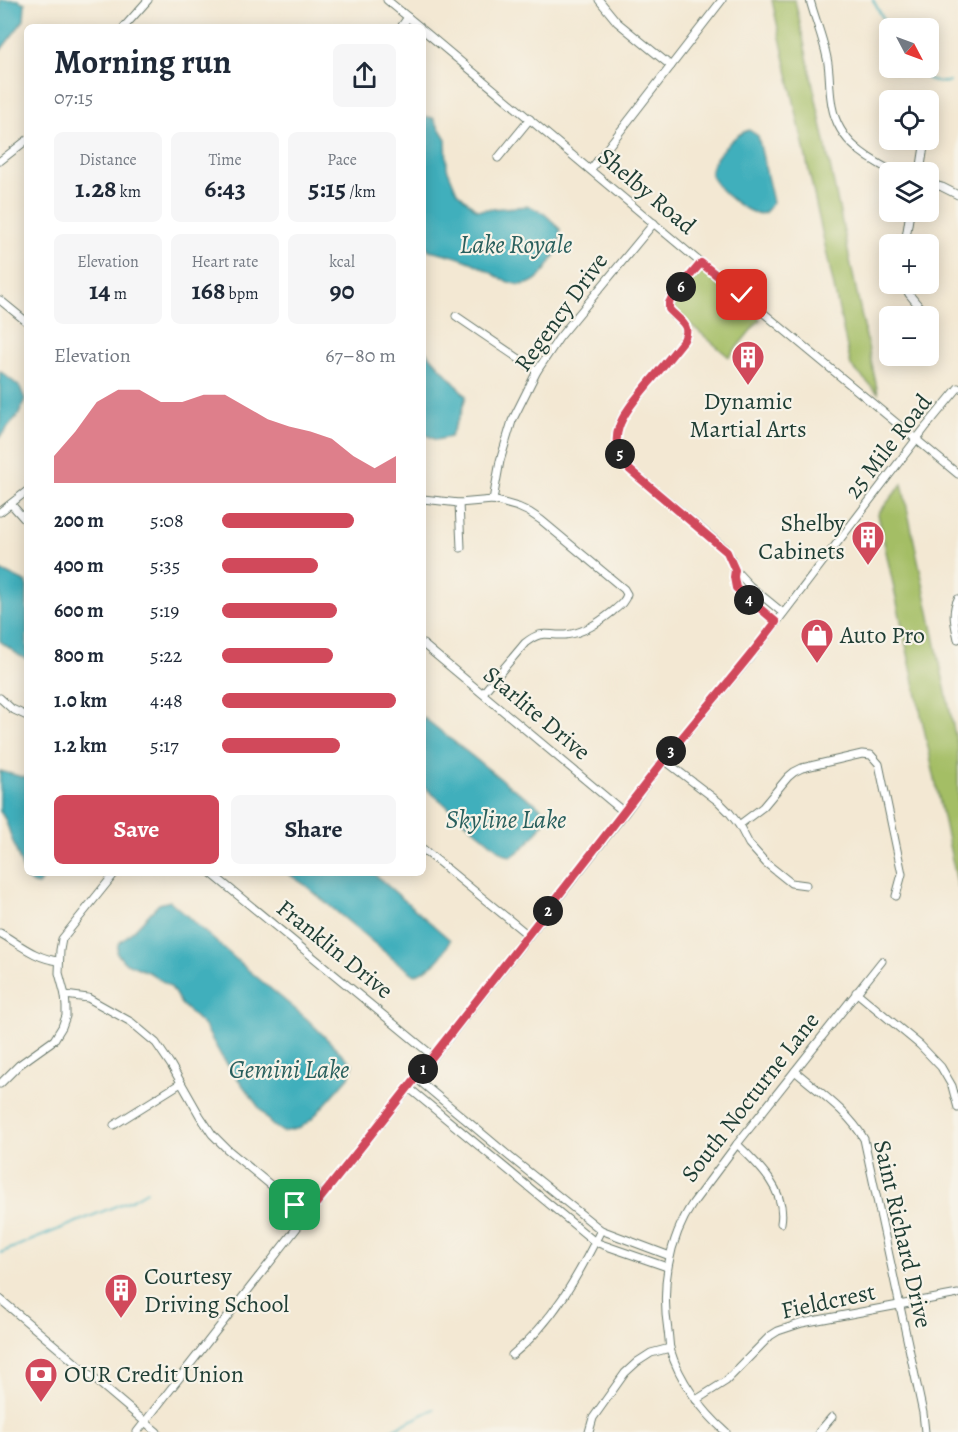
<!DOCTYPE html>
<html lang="en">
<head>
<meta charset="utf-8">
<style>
	:root { --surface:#fff; --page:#f6f6f7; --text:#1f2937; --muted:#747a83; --accent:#d1495b }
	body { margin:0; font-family:Alegreya,serif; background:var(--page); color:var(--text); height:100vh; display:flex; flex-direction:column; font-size:22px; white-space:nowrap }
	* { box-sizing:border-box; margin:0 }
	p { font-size:20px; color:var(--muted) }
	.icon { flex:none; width:33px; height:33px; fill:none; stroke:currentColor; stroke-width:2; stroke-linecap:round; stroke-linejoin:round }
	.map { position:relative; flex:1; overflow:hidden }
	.panel { position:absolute; left:24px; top:24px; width:402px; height:852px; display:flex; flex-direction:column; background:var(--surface); border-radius:9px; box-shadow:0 3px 15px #0003 }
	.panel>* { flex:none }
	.needle { width:39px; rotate:131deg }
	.buttons { position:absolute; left:879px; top:18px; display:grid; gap:12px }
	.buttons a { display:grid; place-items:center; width:60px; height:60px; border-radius:9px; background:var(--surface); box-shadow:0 3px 15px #0003; font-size:30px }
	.pin { position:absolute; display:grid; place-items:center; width:51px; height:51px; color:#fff; margin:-26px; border-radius:12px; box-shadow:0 3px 9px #0006 }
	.km { position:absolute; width:30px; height:30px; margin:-15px; border-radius:50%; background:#222; color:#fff; font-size:16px; line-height:30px; text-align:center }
	.round { display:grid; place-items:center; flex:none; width:63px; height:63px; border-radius:9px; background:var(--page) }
	.headline { display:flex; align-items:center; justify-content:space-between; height:102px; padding:0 30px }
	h1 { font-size:33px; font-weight:700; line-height:45px }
	.stats { display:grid; grid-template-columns:repeat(3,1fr); gap:9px; height:102px; padding:6px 30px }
	.stats div { display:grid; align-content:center; border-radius:9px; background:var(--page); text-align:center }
	.stats b { font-size:26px; font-weight:700 }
	.stats small { font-size:16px; font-weight:400 }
	.stats p { font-size:16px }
	.chart { height:168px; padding:12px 30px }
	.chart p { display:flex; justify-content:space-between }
	.chart svg { width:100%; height:108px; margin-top:6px; fill:var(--accent); opacity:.7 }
	.primary-button { display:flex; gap:12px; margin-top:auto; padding:12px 30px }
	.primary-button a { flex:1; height:69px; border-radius:9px; background:var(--accent); color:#fff; font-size:24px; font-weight:700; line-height:69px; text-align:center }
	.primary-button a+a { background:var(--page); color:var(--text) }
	ul { padding:0 30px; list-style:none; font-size:20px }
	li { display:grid; grid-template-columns:96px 72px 1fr; align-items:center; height:45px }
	li i { height:15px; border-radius:8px; background:var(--accent) }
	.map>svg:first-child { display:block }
	.green { fill:#a4be65; stroke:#627e4c; stroke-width:1.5 }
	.water { fill:#40afbc; stroke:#307678; stroke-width:1.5 }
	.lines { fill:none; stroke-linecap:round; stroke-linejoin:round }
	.stream { stroke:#40afbc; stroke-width:2 }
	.minor-casing { stroke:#69796c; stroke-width:9 }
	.minor { stroke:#fff; stroke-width:7 }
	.route-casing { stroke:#fff; stroke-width:12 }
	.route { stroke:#d1495b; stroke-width:8 }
	.labels { text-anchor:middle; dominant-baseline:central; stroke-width:4.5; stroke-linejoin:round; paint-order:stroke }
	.street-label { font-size:24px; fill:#1f3d34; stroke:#f7f3e8 }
	.poi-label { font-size:24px; fill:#1f3d34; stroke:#f7f3e8; text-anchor:start }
	.water-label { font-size:26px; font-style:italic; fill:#295f5d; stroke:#f7f3e8 }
</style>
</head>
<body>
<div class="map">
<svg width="958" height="1432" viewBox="0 0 958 1432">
	<rect width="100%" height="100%" fill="#f7f3e8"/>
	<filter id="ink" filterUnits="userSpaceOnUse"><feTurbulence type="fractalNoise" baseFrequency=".0167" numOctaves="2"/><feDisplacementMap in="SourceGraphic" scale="12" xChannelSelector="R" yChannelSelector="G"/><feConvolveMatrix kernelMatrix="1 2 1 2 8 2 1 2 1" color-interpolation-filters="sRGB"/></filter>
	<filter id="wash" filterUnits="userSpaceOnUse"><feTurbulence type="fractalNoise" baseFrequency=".008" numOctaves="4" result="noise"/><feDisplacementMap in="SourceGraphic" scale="24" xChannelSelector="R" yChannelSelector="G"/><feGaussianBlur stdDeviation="1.35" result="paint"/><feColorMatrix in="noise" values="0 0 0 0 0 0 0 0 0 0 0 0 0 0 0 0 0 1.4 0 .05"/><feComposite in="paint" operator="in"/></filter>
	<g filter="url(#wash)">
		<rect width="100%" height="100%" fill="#f3e8d3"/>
		<!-- green -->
		<g class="green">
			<polygon points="772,0 795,0 878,393 851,366"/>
			<polygon points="701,273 704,274 760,319 729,357 675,311 673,307 674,302 696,277"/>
			<polygon points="902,484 958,749 958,887 878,514"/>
		</g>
		<!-- water -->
		<g class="water">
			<polygon points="0,0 17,0 25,3 24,20 0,51"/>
			<path d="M 423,116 L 433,118 L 446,139 L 447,168 L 457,192 L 477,210 L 529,206 L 544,213 L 560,229 C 561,242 557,252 550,263 C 525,304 503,277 473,263 C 459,257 444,253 429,250 L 423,239 Z"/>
			<path d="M 749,130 L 758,136 L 773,202 C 770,206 768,211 764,213 C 751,219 713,187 711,174 C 710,164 718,156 723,149 C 731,141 738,133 749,130 Z"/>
			<polygon points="423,348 466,396 461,413 450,437 436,440 423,433"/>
			<polygon points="0,371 20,387 25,399 19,414 0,437"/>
			<polygon points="0,570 27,583 27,659 20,656 0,641"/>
			<path d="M 423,717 L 512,788 L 534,802 L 547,814 C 544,827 524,849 512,856 L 506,855 L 498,849 L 423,786 Z"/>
			<polygon points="0,771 27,778 27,873 47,873 38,885 33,884 26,879 5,819 0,811"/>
			<path d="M 287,873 L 373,873 L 450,940 C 442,960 433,966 415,975 L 393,959 L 305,885 Z"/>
			<polygon points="170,901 247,969 307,1019 353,1065 349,1077 312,1119 300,1128 283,1132 271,1124 222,1057 205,1027 181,1004 171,987 150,973 124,962 117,953 118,944 136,928 159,904"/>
		</g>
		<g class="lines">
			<!-- stream -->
			<g class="stream">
				<polyline points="873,0 890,31"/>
				<path d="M 908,68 C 921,76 934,84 949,82"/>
				<polyline points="0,1253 131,1200 147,1191"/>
				<polyline points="388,1432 434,1409"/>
			</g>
		</g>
	</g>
	<g filter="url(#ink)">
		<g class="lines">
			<defs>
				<g id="minor">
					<polyline points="387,0 420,27"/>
					<polyline points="599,0 617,22 671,66"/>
					<path d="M 810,0 C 815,19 823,38 827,58 C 830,71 829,86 831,99 C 835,138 862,156 894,172"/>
					<polyline points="124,27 148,0"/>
					<polyline points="401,27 408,17"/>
					<polyline points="423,30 701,263 766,315 958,474"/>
					<polyline points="498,158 530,119"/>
					<polyline points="0,161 27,140"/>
					<polyline points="591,169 722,0"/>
					<polyline points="920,172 925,140"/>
					<polyline points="928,183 942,187 958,195"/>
					<polyline points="905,244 910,212"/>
					<path d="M 701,263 L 672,297 C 660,319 695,317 684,340 L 629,408 L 620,422 L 617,435 L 618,445 L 620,455 L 627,467 L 723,547 L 730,556 L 735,570"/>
					<polyline points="904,284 909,294 927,316"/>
					<polyline points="0,300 27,322"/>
					<polyline points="456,316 537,371"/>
					<path d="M 423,499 L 459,503 L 493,500 L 518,507 L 529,512 L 541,520 L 619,585 L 624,589 L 627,594 C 625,602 619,606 612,612 C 598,623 584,633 565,635 C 546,636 543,629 525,643 L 483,693"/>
					<polyline points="493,500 500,461 512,421 537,371 559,338 654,223"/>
					<polyline points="459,503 461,548"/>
					<polyline points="11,504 27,522"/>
					<polyline points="0,512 27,491"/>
					<path d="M 958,599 C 951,612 955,625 958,639"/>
					<polyline points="776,622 736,588 734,577 735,570 750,586 783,613"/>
					<polyline points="423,644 625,813"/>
					<polyline points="0,698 12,709 27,716"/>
					<polyline points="664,760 719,802 729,812 739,825 749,844 766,863 791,883 806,885"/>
					<polyline points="739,825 763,807 788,777 794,772 802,768 862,754 871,755 879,764 902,874 896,896"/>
					<polyline points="423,849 528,935"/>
					<polyline points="211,873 433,1056"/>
					<path d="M 0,933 C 19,944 36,959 59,961"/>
					<polyline points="856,992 920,1045 941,1067 952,1086 958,1108"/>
					<polyline points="65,995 88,998 131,1022 156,1043 171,1065 200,1116 212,1134 227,1149 307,1215"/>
					<path d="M 795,1071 C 819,1092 848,1111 864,1139 L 923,1413 L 925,1432"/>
					<polyline points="416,1078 510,1157 601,1230 670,1256"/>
					<polyline points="0,1084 19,1065 54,1040 62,1027 66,1016 66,1007 65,995 59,973 60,950 62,939 115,873"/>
					<polyline points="409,1088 595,1242 667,1267"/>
					<polyline points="114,1125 181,1083"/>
					<path d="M 737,1144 C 758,1164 787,1191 781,1223"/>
					<polyline points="0,1299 157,1432"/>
					<path d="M 512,1355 C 552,1323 578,1276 601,1230"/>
					<polyline points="696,1400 726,1381 770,1336 778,1331 802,1323 958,1294"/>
					<polyline points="137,1432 307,1215 409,1088 625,813 664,760 750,657 925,428 958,388"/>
					<polyline points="589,1432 593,1418 625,1373 637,1362 651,1353 670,1348"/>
					<path d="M 726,1432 C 702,1411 679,1380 670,1349 C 669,1343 669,1336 668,1331 C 661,1287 668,1240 693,1203 L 737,1144 L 882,961"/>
					<polyline points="819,1432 832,1417"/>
				</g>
			</defs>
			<!-- minor casing -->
			<use href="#minor" class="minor-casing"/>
			<!-- minor -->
			<use href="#minor" class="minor"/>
		</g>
	</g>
	<g class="lines" filter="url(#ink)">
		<defs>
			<path id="route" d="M 295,1205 L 307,1215 C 428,1064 546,912 664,760 C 701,713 740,670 776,622 L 736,588 L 734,577 L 735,570 L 727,552 L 630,470 C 600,437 627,410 648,384 C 660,370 672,355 684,340 C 692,324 678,320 669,309 L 669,303 L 672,297 L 701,263 L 742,295"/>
		</defs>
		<!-- route casing -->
		<use href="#route" class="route-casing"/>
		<!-- route -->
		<use href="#route" class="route"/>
	</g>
	<!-- icons -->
	<defs>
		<symbol id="building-pin" viewBox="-11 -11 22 30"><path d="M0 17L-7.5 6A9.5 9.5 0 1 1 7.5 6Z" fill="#d1495b" stroke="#f7f3e8"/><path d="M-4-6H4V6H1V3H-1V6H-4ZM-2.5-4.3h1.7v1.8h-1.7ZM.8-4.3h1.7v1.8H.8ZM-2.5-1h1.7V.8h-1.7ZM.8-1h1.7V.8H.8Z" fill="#fff"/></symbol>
		<symbol id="shop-pin" viewBox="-11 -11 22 30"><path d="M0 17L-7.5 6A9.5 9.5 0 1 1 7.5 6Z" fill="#d1495b" stroke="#f7f3e8"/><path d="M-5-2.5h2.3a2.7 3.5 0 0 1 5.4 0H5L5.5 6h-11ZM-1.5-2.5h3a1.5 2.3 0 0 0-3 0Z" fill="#fff"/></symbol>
		<symbol id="bank-pin" viewBox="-11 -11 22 30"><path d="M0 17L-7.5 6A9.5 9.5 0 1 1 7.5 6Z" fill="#d1495b" stroke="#f7f3e8"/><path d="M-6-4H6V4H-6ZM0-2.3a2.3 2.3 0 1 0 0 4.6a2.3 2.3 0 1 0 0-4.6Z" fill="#fff"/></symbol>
	</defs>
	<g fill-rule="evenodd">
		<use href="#building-pin" x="729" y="338" width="38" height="52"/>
		<use href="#building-pin" x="849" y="518" width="38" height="52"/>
		<use href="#shop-pin" x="798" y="616" width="38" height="52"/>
		<use href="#building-pin" x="102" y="1271" width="38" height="52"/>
		<use href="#bank-pin" x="22" y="1355" width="38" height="52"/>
	</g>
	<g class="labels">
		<!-- street labels -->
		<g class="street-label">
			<text transform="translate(647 191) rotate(40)">Shelby Road</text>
			<text transform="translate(561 312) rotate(-54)">Regency Drive</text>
			<text transform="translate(888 446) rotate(-52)">25 Mile Road</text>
			<text transform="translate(537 713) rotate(40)">Starlite Drive</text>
			<text transform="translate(335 949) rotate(39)">Franklin Drive</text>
			<text transform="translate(750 1097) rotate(-52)">South Nocturne Lane</text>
			<text transform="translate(903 1234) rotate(77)">Saint Richard Drive</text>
			<text transform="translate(828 1301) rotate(-12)">Fieldcrest</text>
		</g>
		<!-- poi labels -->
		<g class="poi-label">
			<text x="748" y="401" text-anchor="middle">Dynamic<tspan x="748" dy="28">Martial Arts</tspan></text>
			<text x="845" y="523" text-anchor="end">Shelby<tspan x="845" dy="28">Cabinets</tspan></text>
			<text x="840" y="635">Auto Pro</text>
			<text x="144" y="1276">Courtesy<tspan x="144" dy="28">Driving School</tspan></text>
			<text x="64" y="1374">OUR Credit Union</text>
		</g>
		<!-- water labels -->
		<g class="water-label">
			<text x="516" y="244">Lake Royale</text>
			<text x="506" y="819">Skyline Lake</text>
			<text x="289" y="1069">Gemini Lake</text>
		</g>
	</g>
</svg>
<div class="buttons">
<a><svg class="needle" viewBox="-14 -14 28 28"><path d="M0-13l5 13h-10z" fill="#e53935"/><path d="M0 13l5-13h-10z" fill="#747a83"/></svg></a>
<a><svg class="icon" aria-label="locate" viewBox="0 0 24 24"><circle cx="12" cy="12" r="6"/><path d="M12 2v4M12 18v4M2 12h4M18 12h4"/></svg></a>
<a><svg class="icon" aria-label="layers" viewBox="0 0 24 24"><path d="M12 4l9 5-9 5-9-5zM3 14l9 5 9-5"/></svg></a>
<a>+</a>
<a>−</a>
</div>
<div class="pin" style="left:295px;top:1205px;background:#1e9e55"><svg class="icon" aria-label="arrive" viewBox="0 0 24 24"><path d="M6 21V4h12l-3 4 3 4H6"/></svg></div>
<div class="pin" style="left:742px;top:295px;background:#d93025"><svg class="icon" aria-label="check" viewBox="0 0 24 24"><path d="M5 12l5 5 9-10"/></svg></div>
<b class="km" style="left:423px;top:1069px">1</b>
<b class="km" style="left:548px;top:911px">2</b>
<b class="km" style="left:671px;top:751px">3</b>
<b class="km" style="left:749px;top:600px">4</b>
<b class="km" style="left:620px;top:454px">5</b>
<b class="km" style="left:681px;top:287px">6</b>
<section class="panel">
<div class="headline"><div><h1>Morning run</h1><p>07:15</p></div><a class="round"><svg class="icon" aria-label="share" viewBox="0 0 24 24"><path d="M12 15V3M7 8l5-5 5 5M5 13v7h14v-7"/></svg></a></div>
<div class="stats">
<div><p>Distance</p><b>1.28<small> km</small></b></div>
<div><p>Time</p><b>6:43</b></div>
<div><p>Pace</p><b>5:15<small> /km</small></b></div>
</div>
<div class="stats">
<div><p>Elevation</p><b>14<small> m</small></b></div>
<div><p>Heart rate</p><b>168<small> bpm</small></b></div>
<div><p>kcal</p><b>90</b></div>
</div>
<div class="chart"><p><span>Elevation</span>67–80 m</p>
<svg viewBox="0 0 160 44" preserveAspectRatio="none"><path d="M0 44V33L10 23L20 11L30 6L40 6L50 11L60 11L70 8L80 8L90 13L100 18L110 21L120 23L130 26L140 33L150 38L160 33V44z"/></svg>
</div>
<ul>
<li><b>200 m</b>5:08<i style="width:76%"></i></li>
<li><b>400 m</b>5:35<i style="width:55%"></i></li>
<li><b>600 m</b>5:19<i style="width:66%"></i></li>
<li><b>800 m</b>5:22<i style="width:64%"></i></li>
<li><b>1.0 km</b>4:48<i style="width:100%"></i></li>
<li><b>1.2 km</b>5:17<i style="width:68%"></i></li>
</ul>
<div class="primary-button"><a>Save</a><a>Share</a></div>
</section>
</div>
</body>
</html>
